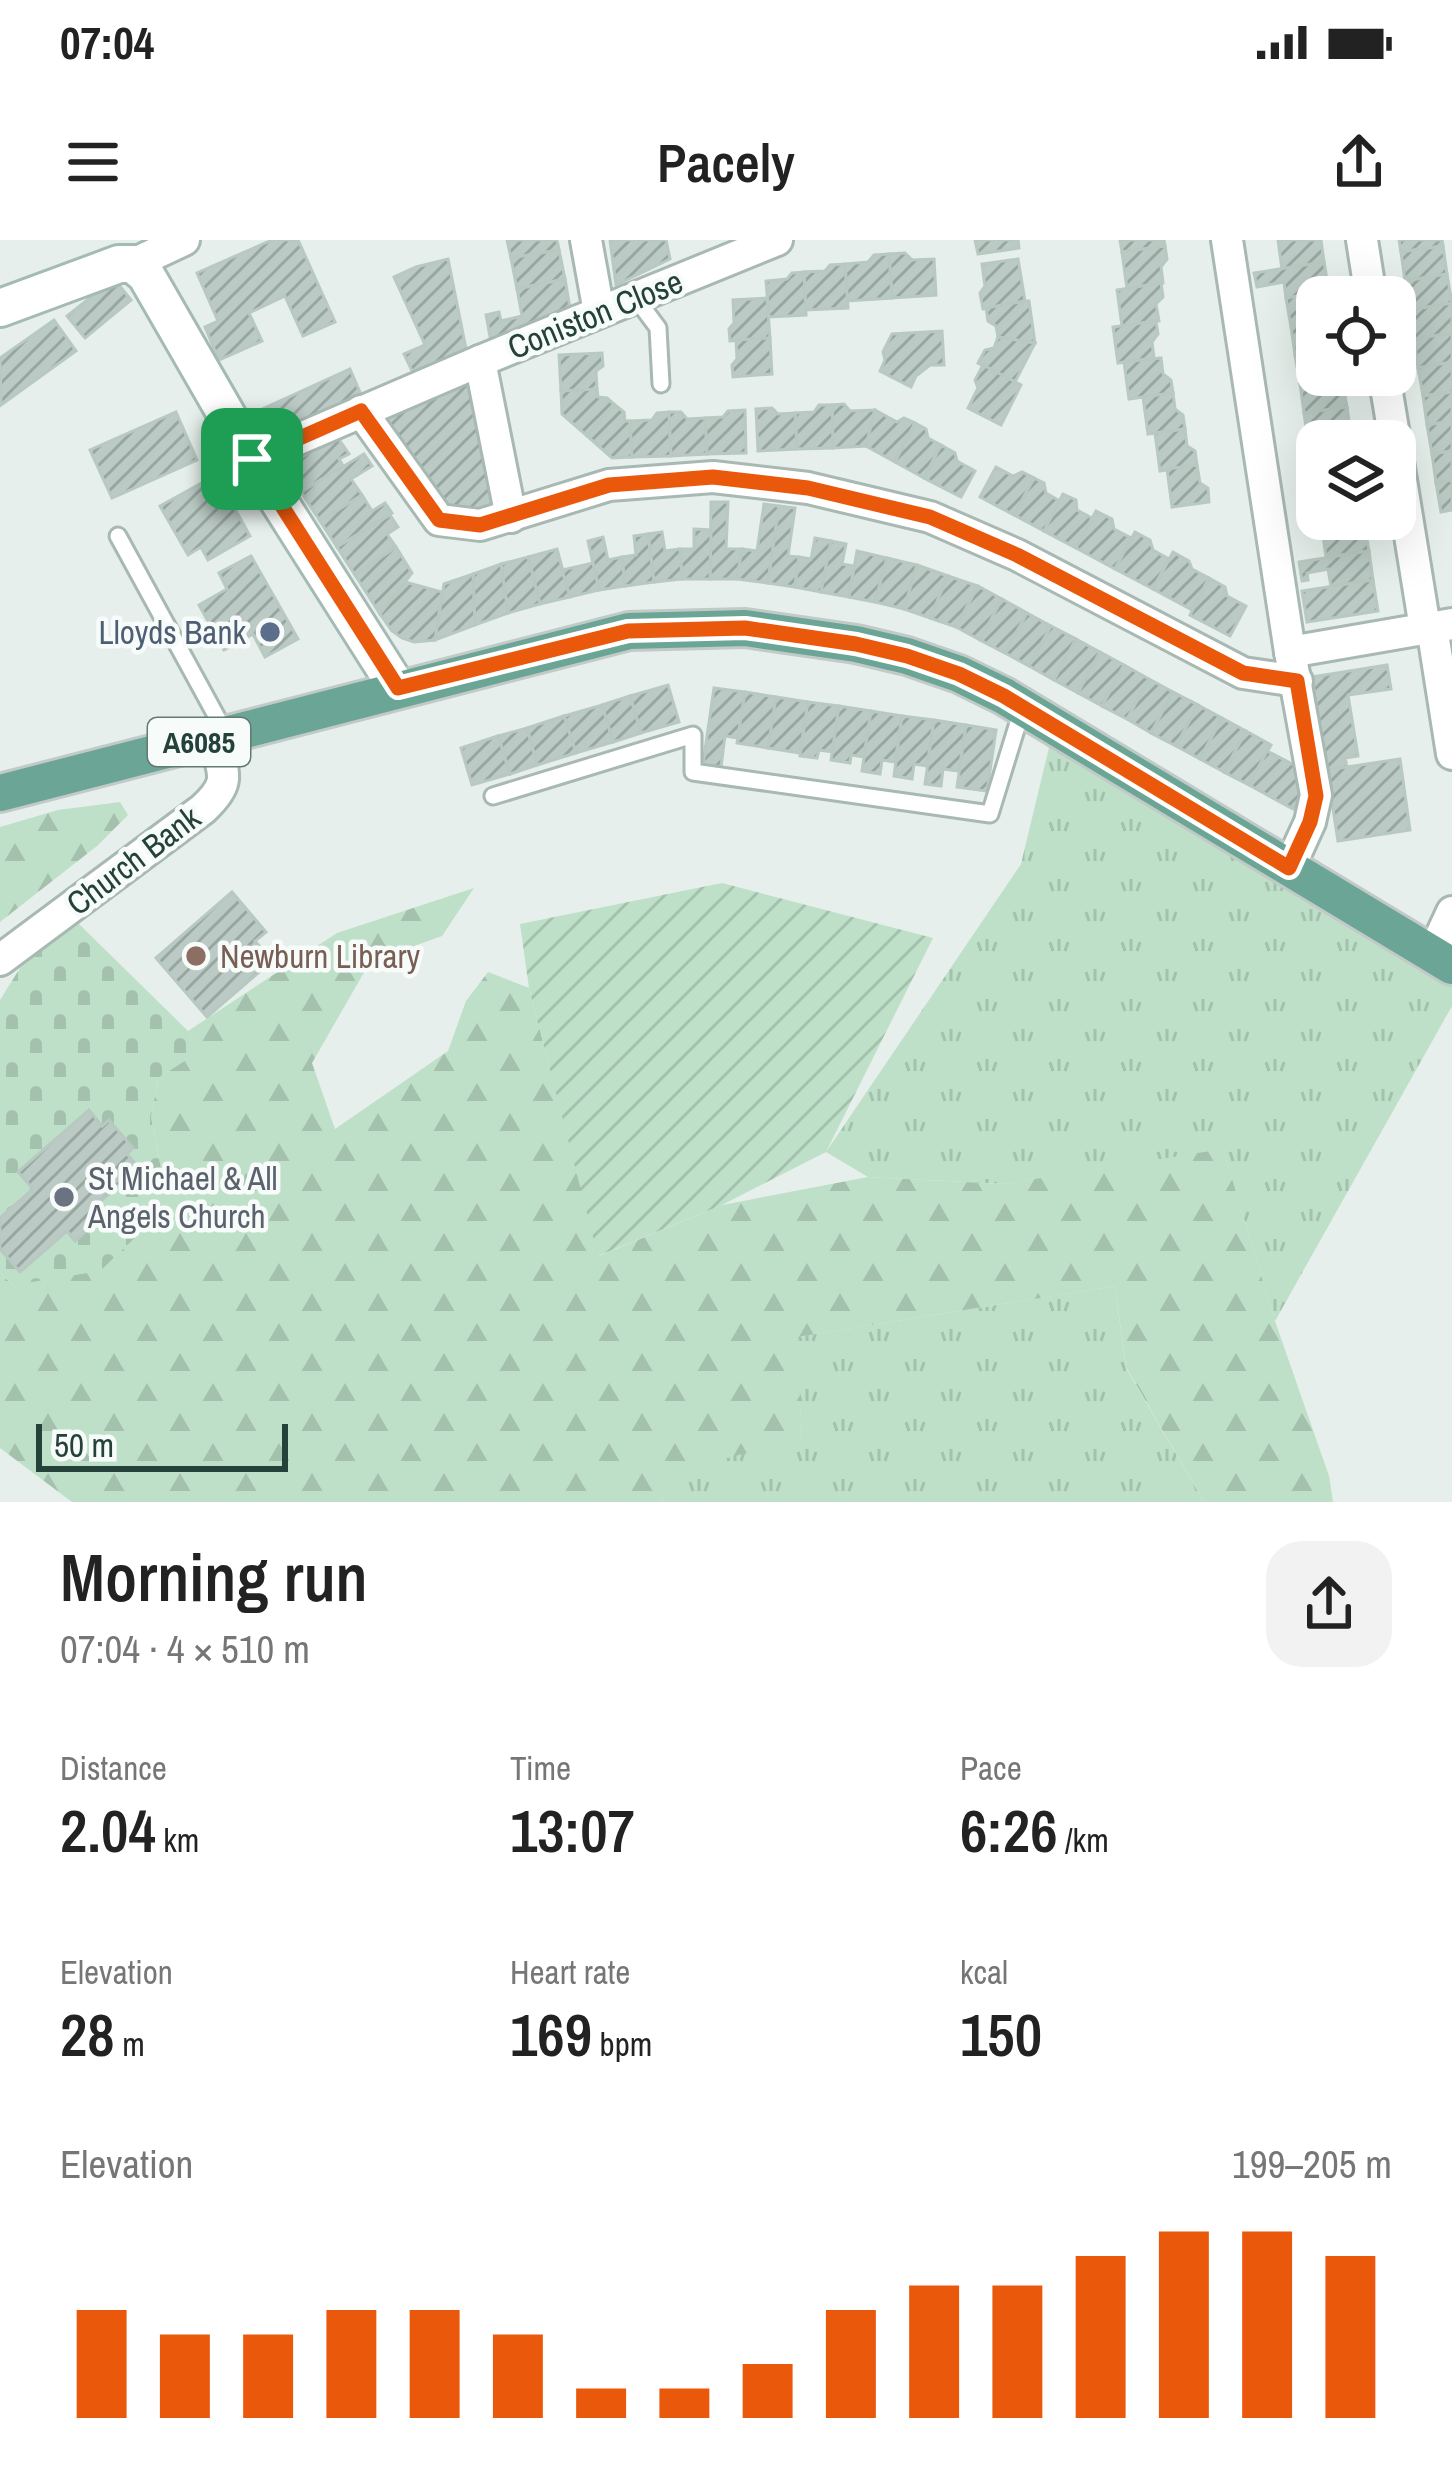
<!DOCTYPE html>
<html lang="en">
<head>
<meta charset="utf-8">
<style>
	:root { --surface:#fff; --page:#f2f2f2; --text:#222; --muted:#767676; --accent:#ea580c }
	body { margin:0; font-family:"Archivo Narrow",sans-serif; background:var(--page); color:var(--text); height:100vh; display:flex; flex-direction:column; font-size:45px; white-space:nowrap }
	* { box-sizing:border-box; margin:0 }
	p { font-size:39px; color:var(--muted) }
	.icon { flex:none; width:66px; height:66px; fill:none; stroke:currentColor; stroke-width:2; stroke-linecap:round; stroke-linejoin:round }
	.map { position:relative; height:1262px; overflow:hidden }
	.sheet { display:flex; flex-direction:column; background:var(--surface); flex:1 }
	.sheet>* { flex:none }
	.buttons { position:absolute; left:1296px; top:36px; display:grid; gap:24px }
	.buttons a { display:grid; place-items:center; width:120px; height:120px; border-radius:24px; background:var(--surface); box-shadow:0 12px 48px #0002; font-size:60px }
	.scale { position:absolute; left:36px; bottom:30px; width:252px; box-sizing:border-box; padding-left:12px; border:6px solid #24423a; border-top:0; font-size:33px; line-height:42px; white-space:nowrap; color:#24423a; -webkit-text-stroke:9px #f7fbf9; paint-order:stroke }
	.pin { position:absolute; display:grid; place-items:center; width:102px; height:102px; color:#fff; margin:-51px; border-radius:24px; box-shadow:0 6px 18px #0006 }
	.round { display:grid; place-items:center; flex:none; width:126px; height:126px; border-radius:36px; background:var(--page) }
	.overview { display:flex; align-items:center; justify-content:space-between; height:204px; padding:0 60px }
	h1 { font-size:66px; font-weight:600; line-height:90px }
	.metrics { display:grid; grid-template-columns:repeat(3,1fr); gap:18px; height:204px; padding:12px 60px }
	.metrics div { display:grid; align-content:center }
	.metrics b { font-size:60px; font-weight:600 }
	.metrics small { font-size:33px; font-weight:400 }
	.metrics p { font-size:33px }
	.chart { height:336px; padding:24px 60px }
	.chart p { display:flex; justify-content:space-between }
	.chart svg { width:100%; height:216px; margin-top:12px; stroke:var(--accent); stroke-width:6 }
	.status { display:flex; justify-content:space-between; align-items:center; height:84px; padding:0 60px; background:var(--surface); direction:ltr }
	.status svg { height:33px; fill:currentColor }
	header { display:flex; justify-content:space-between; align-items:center; height:156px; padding:0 60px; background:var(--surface); font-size:54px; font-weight:600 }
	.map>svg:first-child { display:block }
	.grass { fill:url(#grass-tufts) }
	.forest { fill:url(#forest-firs) }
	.cemetery { fill:url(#cemetery-stones) }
	.garden { fill:url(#garden-furrows) }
	.building { fill:url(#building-hatch); stroke:#b8c9c2; stroke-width:3 }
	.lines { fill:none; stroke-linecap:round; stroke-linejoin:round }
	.lane-casing { stroke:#a8b8b2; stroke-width:21 }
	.street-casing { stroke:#a8b8b2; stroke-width:36 }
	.secondary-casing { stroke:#a4bbb3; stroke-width:42 }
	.primary-casing { stroke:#c2cac8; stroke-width:42 }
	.lane { stroke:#fff; stroke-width:15 }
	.street { stroke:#fff; stroke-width:30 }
	.secondary { stroke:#fff; stroke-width:36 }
	.primary { stroke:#6aa596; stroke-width:36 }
	.route-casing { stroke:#fff; stroke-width:24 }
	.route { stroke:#ea580c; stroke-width:15 }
	.service-dot { fill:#5c6f8a; stroke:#f7fbf9; stroke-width:4.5 }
	.education-dot { fill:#8d6e63; stroke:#f7fbf9; stroke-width:4.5 }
	.worship-dot { fill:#6b7280; stroke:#f7fbf9; stroke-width:4.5 }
	.labels { text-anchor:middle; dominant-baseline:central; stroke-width:9; stroke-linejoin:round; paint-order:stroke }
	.shield { fill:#f7fbf9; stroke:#637a73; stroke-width:3 }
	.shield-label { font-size:30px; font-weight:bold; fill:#24423a }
	.street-label { font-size:33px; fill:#24423a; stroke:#f7fbf9 }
	.service-label { font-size:33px; fill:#4e5e75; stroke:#f7fbf9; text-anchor:end }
	.education-label { font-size:33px; fill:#785e54; stroke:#f7fbf9; text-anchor:start }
	.worship-label { font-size:33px; fill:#5b616d; stroke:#f7fbf9; text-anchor:start }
</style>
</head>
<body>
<div class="status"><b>07:04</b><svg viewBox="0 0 49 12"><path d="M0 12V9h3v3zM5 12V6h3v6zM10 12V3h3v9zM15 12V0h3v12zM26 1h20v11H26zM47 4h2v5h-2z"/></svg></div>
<header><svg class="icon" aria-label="menu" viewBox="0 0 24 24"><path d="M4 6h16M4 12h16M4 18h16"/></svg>Pacely<svg class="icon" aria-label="share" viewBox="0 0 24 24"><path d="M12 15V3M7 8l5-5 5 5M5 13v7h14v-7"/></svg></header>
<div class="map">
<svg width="1452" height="1262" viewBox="0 0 1452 1262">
	<defs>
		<pattern id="grass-tufts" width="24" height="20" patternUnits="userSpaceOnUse" patternTransform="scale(3)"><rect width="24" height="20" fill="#bfe0c8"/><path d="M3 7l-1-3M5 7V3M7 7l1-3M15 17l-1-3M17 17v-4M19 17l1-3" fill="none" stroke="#a4c1ad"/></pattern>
		<pattern id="forest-firs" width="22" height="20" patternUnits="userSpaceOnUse" patternTransform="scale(3)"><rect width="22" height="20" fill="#bfe0c8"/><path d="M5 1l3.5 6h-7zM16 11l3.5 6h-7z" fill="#a4c1ad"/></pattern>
		<pattern id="cemetery-stones" width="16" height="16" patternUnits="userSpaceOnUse" patternTransform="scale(3)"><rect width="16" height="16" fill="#bfe0c8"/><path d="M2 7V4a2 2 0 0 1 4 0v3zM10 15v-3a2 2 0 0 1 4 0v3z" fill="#a4c1ad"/></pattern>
		<pattern id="garden-furrows" width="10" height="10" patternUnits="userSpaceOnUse" patternTransform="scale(3)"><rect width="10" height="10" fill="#bfe0c8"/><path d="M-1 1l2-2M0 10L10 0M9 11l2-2" fill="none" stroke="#a4c1ad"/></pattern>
		<pattern id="building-hatch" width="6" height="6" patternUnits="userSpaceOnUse" patternTransform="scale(3)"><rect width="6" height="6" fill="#bbcac4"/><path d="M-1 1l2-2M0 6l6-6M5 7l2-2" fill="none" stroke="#98a6a0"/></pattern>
	</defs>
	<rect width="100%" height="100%" fill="#e6efeb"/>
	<!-- grass -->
	<g class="grass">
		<polygon points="1051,499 1452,743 1452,766 1275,1081 1223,910 1004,944 868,937 826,912 1021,624"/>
		<polygon points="1115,1046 1126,1128 1204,1262 660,1262 684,1228 802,1199 796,1097"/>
	</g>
	<!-- forest -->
	<g class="forest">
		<polygon points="120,562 128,575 97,606 0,682 0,587 58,570"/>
		<polygon points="474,648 442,696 370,722 312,823 335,889 448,811 466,761 488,732 529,748 599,1016 722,965 868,937 1004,944 1223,909 1275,1081 1329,1236 1333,1262 1204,1262 1126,1127 1115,1046 797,1097 802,1200 685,1228 660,1262 72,1262 0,1208 0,1033 13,1045 162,934 151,877 158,838 196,813 188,791 337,693"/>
	</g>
	<!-- cemetery -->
	<polygon class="cemetery" points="77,682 188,791 197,813 158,838 151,877 162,934 139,994 100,1031 13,1045 0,1033 0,760 20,728"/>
	<!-- garden -->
	<polygon class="garden" points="722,643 933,698 826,912 722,965 598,1016 529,748 520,684"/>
	<!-- building -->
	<g class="building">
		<polygon points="272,0 298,0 335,82 303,96 285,56 249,73 262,101 219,120 205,87 218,81 197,33"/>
		<polygon points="507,0 557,0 559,10 511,18"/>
		<polygon points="610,0 666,0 670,19 616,45"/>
		<polygon points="975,0 1018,0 1019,8 978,14"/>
		<polygon points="1120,0 1164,0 1165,6 1122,12"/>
		<polygon points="1278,0 1321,0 1324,22 1282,29"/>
		<polygon points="1399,0 1442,0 1443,6 1401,12"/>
		<polygon points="1165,6 1167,19 1161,27 1163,43 1127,49 1122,12"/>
		<polygon points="1443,6 1447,34 1405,41 1401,12"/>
		<polygon points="559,10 565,39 517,49 511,18"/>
		<polygon points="905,13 912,20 934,19 936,55 892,58 889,14"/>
		<polygon points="889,14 892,58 847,61 845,24 868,22 874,15"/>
		<polygon points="448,19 466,109 413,133 404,114 425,105 394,37 416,27"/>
		<polygon points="1018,19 1025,61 983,69 980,53 985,46 982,24"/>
		<polygon points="1324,22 1329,51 1286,58 1284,42 1257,47 1254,33"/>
		<polygon points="845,24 848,68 806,70 804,32 825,31 830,25"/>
		<polygon points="804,32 806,75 769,77 766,41 787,39 792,33"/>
		<polygon points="1447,34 1452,63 1410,70 1405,41"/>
		<polygon points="114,39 131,60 85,98 67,76"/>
		<polygon points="565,39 570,68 491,102 486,75 499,72 501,81 522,76 517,49"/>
		<polygon points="1161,43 1163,57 1156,64 1159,81 1122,86 1117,50"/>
		<polygon points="1329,51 1330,57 1317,57 1317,83 1291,87 1286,58"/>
		<polygon points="767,58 770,98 730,101 729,89 734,83 733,60"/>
		<polygon points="1025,61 1029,61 1035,103 998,97 996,86 988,81 986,68"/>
		<polygon points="1452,63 1452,93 1414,99 1410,70"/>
		<polygon points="54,80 76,111 1,165 0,118"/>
		<polygon points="1156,81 1158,94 1152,102 1154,118 1118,123 1113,87"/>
		<polygon points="1317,83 1317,112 1295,115 1291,87"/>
		<polygon points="942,91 944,125 930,125 916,136 911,147 880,131 885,120 883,112 892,94"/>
		<polygon points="1452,93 1452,122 1418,128 1414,99"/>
		<polygon points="998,97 1035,103 1015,142 978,123 985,110 994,108"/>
		<polygon points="770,98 772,134 733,137 732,125 737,119 736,100"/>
		<polygon points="1317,112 1317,135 1341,135 1342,138 1300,144 1295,115"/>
		<polygon points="602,113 603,126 596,131 597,149 561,151 559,115"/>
		<polygon points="1161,118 1163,134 1171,140 1173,153 1129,159 1124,122"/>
		<polygon points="1452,122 1452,152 1423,156 1418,128"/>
		<polygon points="983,125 1021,145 1001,185 968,168 978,148 975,140"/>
		<polygon points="350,129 362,157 271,199 258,171"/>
		<polygon points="1342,138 1347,167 1304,173 1300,144"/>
		<polygon points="472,141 498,265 475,272 441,268 383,180"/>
		<polygon points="597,149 598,157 607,158 615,165 587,196 562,174 561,151"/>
		<polygon points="1452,152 1452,181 1427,185 1423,156"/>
		<polygon points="1173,153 1175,169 1183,175 1185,189 1148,194 1143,157"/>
		<polygon points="844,164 850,171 875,170 866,206 833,208 832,165"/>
		<polygon points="615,165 624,172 625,181 630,181 632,217 612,218 587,196"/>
		<polygon points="819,165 832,165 833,208 797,209 795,173 814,172"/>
		<polygon points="1347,167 1351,195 1308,202 1304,173"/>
		<polygon points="772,168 778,174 795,173 797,209 758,211 756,169"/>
		<polygon points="745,170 746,213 707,214 705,178 723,177 728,171"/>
		<polygon points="875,170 897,182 904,178 915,183 895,222 866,206"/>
		<polygon points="176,172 197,220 112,258 90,210"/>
		<polygon points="669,172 671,216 632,217 630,181 652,180 657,173"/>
		<polygon points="669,172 681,172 687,179 705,178 707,214 671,216"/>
		<polygon points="1452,181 1452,211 1432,214 1427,185"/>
		<polygon points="915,183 926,189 928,198 941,205 924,238 895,222"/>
		<polygon points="1185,189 1187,206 1195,211 1197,225 1160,231 1155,193"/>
		<polygon points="338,198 349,214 339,219 343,226 301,252 284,226"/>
		<polygon points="941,205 955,213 957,221 975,231 961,257 924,238"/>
		<polygon points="1452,211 1452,240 1436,243 1432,214"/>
		<polygon points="364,214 372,226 351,239 362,255 320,281 301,252"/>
		<polygon points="1197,225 1200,243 1208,248 1209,262 1172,267 1167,229"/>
		<polygon points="996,227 1013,236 1022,232 1034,238 1014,275 980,257"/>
		<polygon points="216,235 250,296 208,320 201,307 188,315 160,266"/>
		<polygon points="1034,238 1044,243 1046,253 1060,261 1044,291 1014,275"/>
		<polygon points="1452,240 1452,270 1441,272 1436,243"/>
		<polygon points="1063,254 1076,260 1077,270 1092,278 1076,308 1044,291"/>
		<polygon points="362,255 372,271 385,263 392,273 337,307 320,281"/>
		<polygon points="711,262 728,262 726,309 742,309 737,339 710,339"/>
		<polygon points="764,264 779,266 768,343 737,339 742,309 757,311"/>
		<polygon points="779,266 795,268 788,316 799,317 795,347 768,343"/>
		<polygon points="1096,271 1112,279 1114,289 1131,298 1115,329 1076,308"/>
		<polygon points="390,275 398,287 387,294 396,307 355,335 337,307"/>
		<polygon points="1364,282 1369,311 1326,317 1322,289"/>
		<polygon points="694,289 711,290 710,339 682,339 680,309 694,309"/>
		<polygon points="662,292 665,311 680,309 682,339 654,342 648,294"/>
		<polygon points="1135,292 1150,300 1153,310 1169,319 1153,349 1115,329"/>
		<polygon points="648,294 654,342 625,346 622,317 636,315 634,296"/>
		<polygon points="603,297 608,320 622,317 625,346 599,350 588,301"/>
		<polygon points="815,298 831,301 821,352 795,347 799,317 811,319"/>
		<polygon points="831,301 846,304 842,324 854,326 849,357 821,352"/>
		<polygon points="396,307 412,333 380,374 355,335"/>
		<polygon points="557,309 570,357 540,364 528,317"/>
		<polygon points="857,311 887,318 875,362 849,357"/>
		<polygon points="1369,311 1373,340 1331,346 1328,329 1307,333 1308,340 1302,341 1299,322"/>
		<polygon points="1173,312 1189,321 1192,329 1209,338 1192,370 1153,349"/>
		<polygon points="251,316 298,399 265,417 253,394 224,410 199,365 227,349 219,333"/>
		<polygon points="528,317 540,364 508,373 501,324"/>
		<polygon points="887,318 917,325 904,369 875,362"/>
		<polygon points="593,323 599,350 570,357 562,330"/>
		<polygon points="501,324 508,373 475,385 473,334"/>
		<polygon points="917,325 948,336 930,378 904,369"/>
		<polygon points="473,334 475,385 435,400 444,344"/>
		<polygon points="948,336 978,346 956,387 930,378"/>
		<polygon points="1209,338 1225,347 1227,356 1246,366 1230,396 1190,375"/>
		<polygon points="1373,340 1378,371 1307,382 1302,351"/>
		<polygon points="405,342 442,352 435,400 414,402 402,398 392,391 380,374"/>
		<polygon points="978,346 1002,359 980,400 956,387"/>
		<polygon points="1002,359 1027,373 1005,413 980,400"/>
		<polygon points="1027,373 1051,386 1029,426 1005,413"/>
		<polygon points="1051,386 1076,399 1054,440 1029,426"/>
		<polygon points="1076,399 1100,412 1078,453 1054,440"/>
		<polygon points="1100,412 1124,425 1102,466 1078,453"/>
		<polygon points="1124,425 1149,439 1127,479 1102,466"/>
		<polygon points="1387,425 1391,449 1348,455 1358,516 1345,518 1347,527 1327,530 1312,437"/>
		<polygon points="1149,439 1173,452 1151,493 1127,479"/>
		<polygon points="668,445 679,482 641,493 630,456"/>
		<polygon points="714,448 745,452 738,498 725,496 721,527 703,524"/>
		<polygon points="745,452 776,457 768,508 737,503"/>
		<polygon points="1173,452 1198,465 1176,506 1151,493"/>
		<polygon points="630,456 641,493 613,502 602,465"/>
		<polygon points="776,457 808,462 800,513 768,508"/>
		<polygon points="808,462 839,466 833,512 819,510 817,518 800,516"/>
		<polygon points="602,465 613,502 576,513 564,476"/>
		<polygon points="1198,465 1222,478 1200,519 1176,506"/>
		<polygon points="839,466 871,471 864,517 851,515 850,523 831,520"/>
		<polygon points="871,471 902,476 895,522 882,520 880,534 862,531"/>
		<polygon points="564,476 576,513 537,525 527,488"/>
		<polygon points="902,476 934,480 927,526 914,524 912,539 894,536"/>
		<polygon points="1222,478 1246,491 1224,532 1200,519"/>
		<polygon points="934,480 966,485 959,531 943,529 941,546 925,544"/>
		<polygon points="966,485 996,490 987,551 957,547"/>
		<polygon points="527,488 537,525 510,534 498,496"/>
		<polygon points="1246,491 1271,505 1249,545 1224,532"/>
		<polygon points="498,496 510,534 472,545 461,508"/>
		<polygon points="1267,511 1298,527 1302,552 1293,569 1249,545"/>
		<polygon points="1400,519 1410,590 1338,601 1327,530"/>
		<polygon points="232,652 266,692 255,701 272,721 207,777 156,718"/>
		<polygon points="89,870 102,886 109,880 133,908 127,914 139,928 95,966 104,976 75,1001 67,991 20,1032 0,1009 0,978 33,949 18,932"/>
	</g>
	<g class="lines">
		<defs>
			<g id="lane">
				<polyline points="635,57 658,88 661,144"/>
				<polyline points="118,296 225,492"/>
				<polyline points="493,556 693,495 693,532 990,574 1022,470"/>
			</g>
			<g id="street">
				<polyline points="586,0 599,72"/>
				<polyline points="1227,0 1290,412 1316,555 1310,582 1289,628"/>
				<polyline points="1362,0 1371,57"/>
				<polyline points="133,24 184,0"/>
				<polyline points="480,121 511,277"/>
				<polyline points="1384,135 1395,201"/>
				<polyline points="361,171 439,280 480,285 609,245 713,237 808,248 930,277 1017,315 1243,433 1297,441"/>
				<polyline points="1395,203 1425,388"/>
				<polyline points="252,219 480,121 777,0"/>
				<polyline points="1432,387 1452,514"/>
				<polyline points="1290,412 1452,384"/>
				<polyline points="1432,715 1452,672"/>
				<path d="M 0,720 L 203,569 C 233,541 223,534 214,498"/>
			</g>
			<polyline id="secondary" points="0,68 119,24 133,24 146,35 252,219 398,449"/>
			<polyline id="primary" points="0,553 629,391 745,388 856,404 907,416 959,434 1004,456 1452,726"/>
		</defs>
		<!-- lane casing -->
		<use href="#lane" class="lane-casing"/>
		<!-- street casing -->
		<use href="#street" class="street-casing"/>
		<!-- secondary casing -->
		<use href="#secondary" class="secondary-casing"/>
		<!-- primary casing -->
		<use href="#primary" class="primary-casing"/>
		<!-- lane -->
		<use href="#lane" class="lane"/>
		<!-- street -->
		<use href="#street" class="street"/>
		<!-- secondary -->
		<use href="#secondary" class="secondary"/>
		<!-- primary -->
		<use href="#primary" class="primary"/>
	</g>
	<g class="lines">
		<defs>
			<polygon id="route" points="361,171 439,280 480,285 609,245 713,237 808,248 930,277 1017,315 1243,433 1297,441 1316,556 1310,582 1289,628 1004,456 959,434 907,416 856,404 745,388 628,391 398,448 252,219"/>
		</defs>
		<!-- route casing -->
		<use href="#route" class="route-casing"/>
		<!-- route -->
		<use href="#route" class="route"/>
	</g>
	<!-- markers -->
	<circle class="service-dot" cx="270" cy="392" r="12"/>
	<circle class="education-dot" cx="196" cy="716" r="12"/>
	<circle class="worship-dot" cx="64" cy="957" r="12"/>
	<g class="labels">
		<!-- shield labels -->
		<rect class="shield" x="148" y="478" width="102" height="48" rx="9"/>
		<g class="shield-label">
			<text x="199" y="502">A6085</text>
		</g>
		<!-- street labels -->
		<g class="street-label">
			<text transform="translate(595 74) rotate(-22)">Coniston Close</text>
			<text transform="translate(133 620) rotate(-37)">Church Bank</text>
		</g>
		<!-- service labels -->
		<g class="service-label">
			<text x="246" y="392">Lloyds Bank</text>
		</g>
		<!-- education labels -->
		<g class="education-label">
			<text x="220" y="716">Newburn Library</text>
		</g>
		<!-- worship labels -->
		<g class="worship-label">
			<text x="88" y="938">St Michael &amp; All<tspan x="88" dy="38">Angels Church</tspan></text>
		</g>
	</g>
</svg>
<div class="buttons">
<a><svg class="icon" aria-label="locate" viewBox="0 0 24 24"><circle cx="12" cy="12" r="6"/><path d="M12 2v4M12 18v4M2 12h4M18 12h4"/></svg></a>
<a><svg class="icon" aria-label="layers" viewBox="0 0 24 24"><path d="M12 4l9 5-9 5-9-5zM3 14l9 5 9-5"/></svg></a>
</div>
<div class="scale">50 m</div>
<div class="pin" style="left:252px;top:219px;background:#1e9e55"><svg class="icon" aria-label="arrive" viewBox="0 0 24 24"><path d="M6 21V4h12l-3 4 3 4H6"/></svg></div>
</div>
<section class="sheet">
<div class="overview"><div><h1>Morning run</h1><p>07:04 · 4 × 510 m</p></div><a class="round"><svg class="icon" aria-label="share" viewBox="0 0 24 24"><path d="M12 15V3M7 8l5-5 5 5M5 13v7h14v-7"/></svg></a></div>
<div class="metrics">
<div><p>Distance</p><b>2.04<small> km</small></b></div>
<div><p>Time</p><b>13:07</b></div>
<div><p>Pace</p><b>6:26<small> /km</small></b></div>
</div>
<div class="metrics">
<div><p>Elevation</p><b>28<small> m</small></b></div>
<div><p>Heart rate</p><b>169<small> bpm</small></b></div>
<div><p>kcal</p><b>150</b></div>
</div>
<div class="chart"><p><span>Elevation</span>199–205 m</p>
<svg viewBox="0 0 160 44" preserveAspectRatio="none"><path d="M5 44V22M15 44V27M25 44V27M35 44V22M45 44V22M55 44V27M65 44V38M75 44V38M85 44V33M95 44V22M105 44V17M115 44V17M125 44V11M135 44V6M145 44V6M155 44V11"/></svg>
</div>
</section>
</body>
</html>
